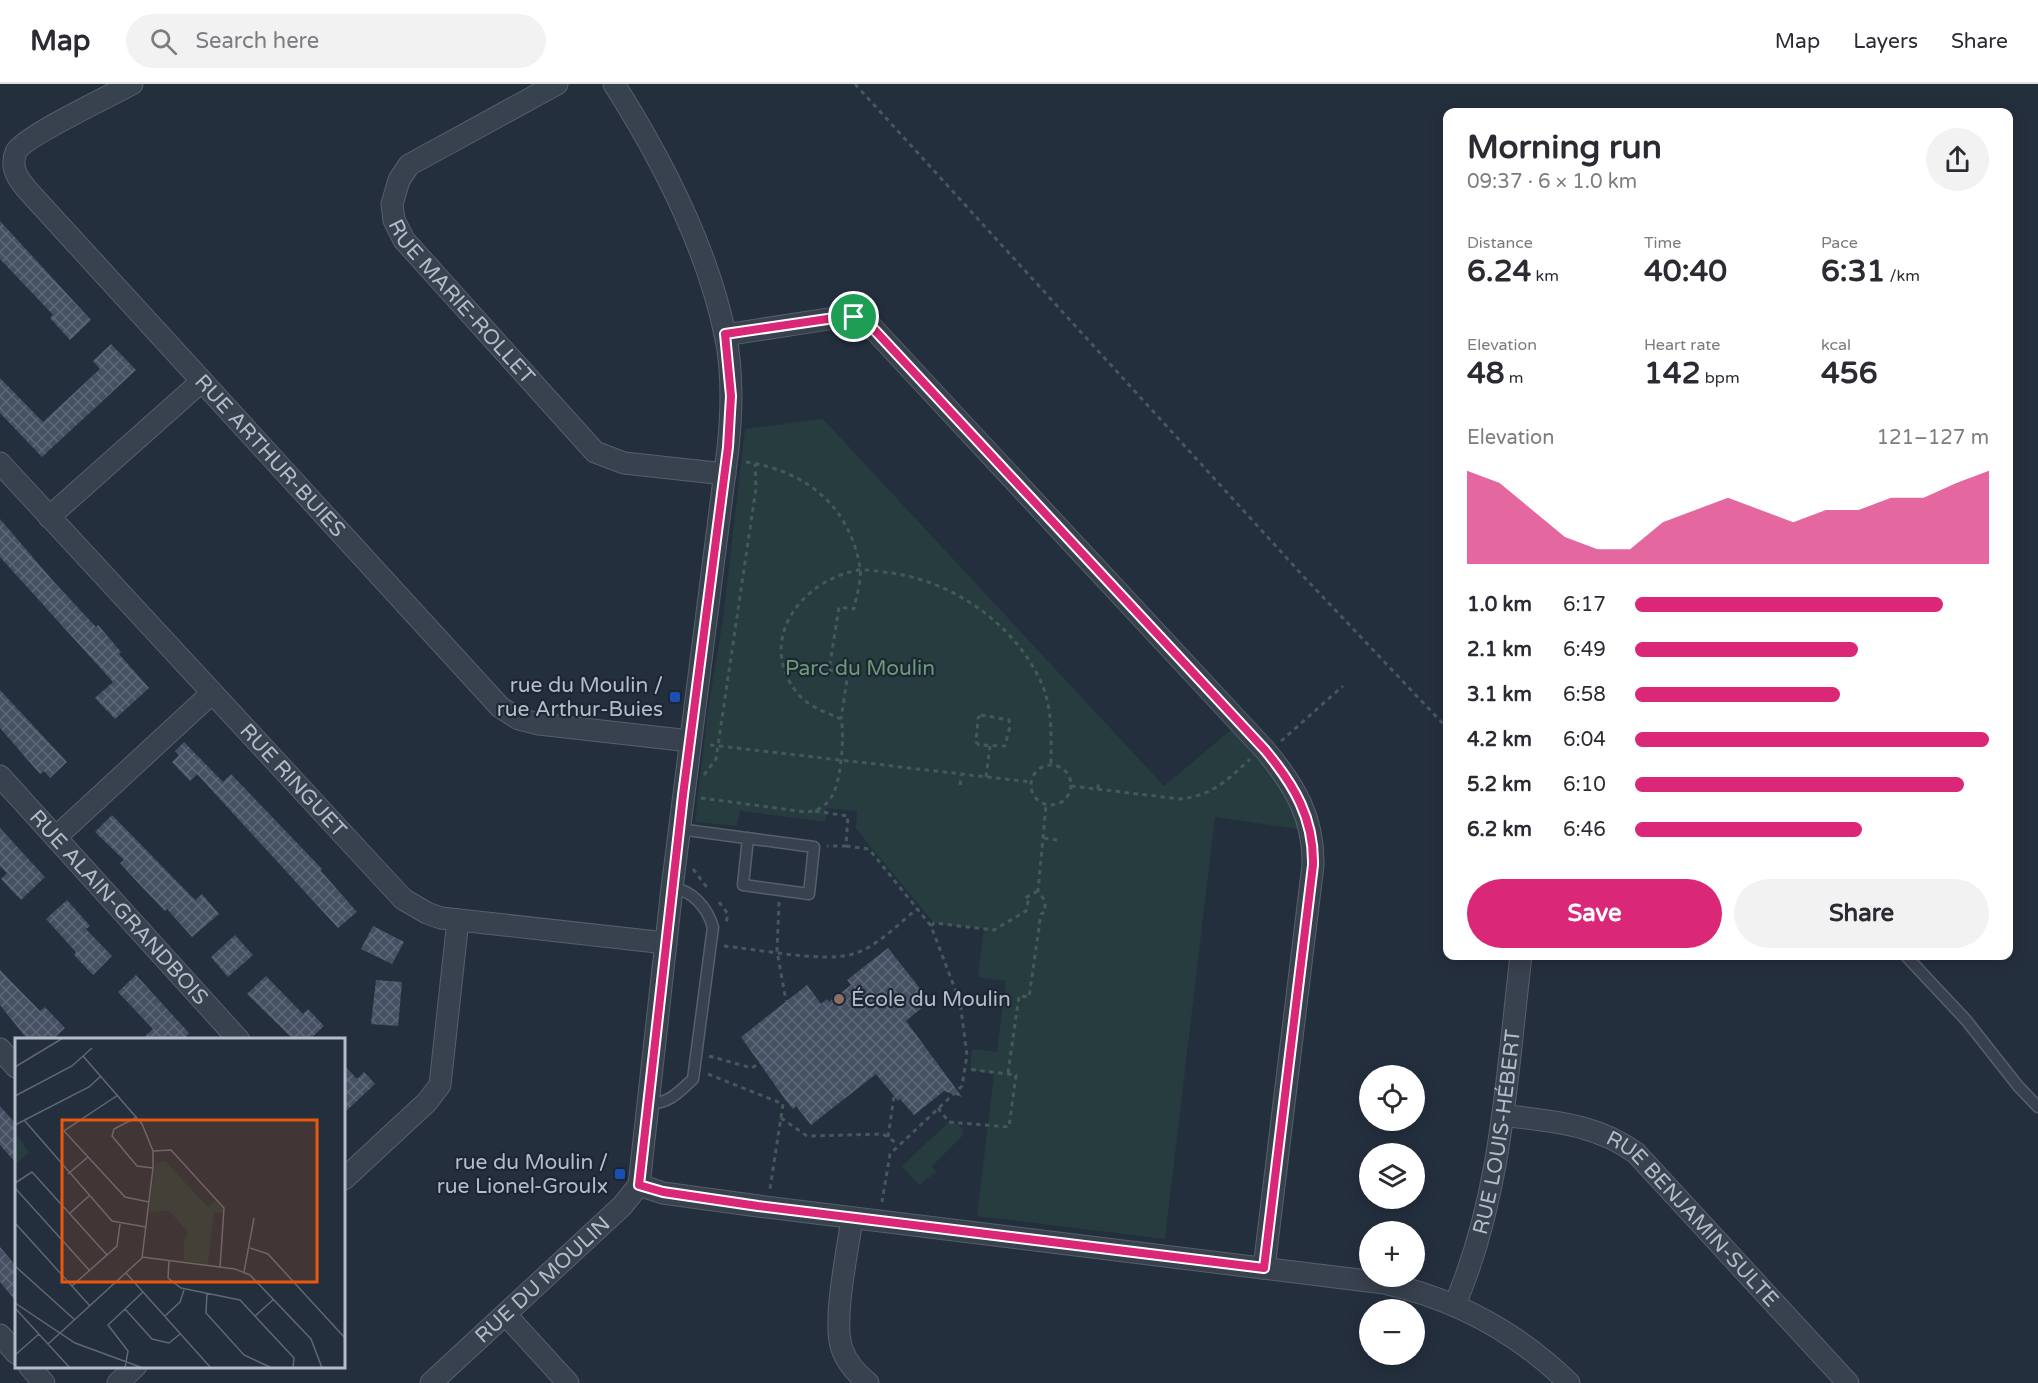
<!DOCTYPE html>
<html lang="en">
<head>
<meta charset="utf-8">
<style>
	:root { --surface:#fff; --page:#f2f2f3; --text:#2b2b33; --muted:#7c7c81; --line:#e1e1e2; --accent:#db2777 }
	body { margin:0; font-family:"Varela Round",sans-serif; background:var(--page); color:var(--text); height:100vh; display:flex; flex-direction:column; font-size:22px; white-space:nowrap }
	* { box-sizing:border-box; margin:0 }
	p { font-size:20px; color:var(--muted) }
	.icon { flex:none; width:33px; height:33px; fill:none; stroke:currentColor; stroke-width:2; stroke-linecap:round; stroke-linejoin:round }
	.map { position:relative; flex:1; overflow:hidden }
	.drawer { position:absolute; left:1443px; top:24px; width:570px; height:852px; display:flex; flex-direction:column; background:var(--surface); border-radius:12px; box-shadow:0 3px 15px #0003 }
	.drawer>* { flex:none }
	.buttons { position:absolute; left:1359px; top:981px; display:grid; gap:12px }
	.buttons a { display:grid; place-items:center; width:66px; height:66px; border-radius:50%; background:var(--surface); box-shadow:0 3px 15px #0003; font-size:30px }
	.pin { position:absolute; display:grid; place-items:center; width:51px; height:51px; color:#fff; margin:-26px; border:3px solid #fff; border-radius:50%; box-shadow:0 2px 6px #0007 }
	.round { display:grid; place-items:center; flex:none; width:63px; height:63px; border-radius:32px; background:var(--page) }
	.overview { display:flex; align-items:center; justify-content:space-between; height:102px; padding:0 24px }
	h1 { font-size:33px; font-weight:700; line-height:45px }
	.metrics { display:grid; grid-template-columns:repeat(3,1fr); gap:9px; height:102px; padding:6px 24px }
	.metrics div { display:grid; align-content:center }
	.metrics b { font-size:30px; font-weight:700 }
	.metrics small { font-size:16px; font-weight:400 }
	.metrics p { font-size:16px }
	.chart { height:168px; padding:12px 24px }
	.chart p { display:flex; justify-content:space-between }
	.chart svg { width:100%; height:108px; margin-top:6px; fill:var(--accent); opacity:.7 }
	.primary-button { display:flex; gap:12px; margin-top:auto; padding:12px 24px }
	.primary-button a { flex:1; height:69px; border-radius:36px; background:var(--accent); color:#fff; font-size:24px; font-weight:700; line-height:69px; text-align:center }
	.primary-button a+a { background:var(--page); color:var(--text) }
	ul { padding:0 24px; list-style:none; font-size:20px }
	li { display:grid; grid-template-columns:96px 72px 1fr; align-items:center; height:45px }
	li i { height:15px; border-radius:8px; background:var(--accent) }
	header { display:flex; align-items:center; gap:36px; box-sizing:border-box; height:84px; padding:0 30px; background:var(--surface); border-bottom:2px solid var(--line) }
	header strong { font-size:28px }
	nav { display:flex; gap:33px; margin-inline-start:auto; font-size:21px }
	.search { width:420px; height:54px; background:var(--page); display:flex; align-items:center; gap:15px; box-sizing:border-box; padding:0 21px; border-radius:33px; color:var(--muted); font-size:22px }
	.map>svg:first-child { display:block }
	.park { fill:#263c3f }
	.building { fill:url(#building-cross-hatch) }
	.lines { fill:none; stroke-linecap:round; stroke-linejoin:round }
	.lane-casing { stroke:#565f6c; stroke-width:13 }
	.street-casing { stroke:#565f6c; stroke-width:23 }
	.path { stroke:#44595c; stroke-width:3; stroke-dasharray:4.5 4.5; stroke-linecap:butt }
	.lane { stroke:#38414e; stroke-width:10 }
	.street { stroke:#38414e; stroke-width:21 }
	.route-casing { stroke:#fff; stroke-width:12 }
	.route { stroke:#db2777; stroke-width:8 }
	.transit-dot { fill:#1a4fb4; stroke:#1d2633; stroke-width:2 }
	.education-dot { fill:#8d6e63; stroke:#1d2633; stroke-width:2 }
	.labels { text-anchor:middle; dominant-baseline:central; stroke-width:4.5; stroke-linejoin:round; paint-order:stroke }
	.street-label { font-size:21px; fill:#b4bcc9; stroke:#1d2633 }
	.park-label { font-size:21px; fill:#6b9a76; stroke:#1d2633 }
	.poi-label { font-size:21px; fill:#b4bcc9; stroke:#1d2633; text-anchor:end }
	.inset-road { fill:none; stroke:#5e6776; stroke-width:1.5 }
	.view { fill:#e8590c; fill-opacity:0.15; stroke:#e8590c; stroke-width:3 }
	.inset-edge { fill:none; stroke:#b4bcc9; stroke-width:3 }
</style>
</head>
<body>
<header>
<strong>Map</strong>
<div class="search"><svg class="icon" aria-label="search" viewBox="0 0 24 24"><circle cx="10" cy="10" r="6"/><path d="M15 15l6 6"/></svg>Search here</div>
<nav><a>Map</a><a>Layers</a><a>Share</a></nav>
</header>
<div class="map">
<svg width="2038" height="1299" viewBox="0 0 2038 1299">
	<defs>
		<pattern id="building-cross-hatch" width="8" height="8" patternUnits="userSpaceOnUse" patternTransform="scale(1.5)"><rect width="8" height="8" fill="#455162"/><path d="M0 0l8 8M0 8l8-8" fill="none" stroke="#5d6877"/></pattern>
	</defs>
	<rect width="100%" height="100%" fill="#242f3e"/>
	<!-- park -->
	<g class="park">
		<path d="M 823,335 L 1164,702 L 1231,646 C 1258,676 1289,705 1298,745 L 1215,733 L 1165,1155 L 977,1132 L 994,990 L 970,986 L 972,965 L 997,968 L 1006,897 L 978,893 L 984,845 L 934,839 L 856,745 L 857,727 L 827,724 L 825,738 L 740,727 L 737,742 L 695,738 L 708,625 L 723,535 L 745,345 Z"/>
		<polygon points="949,1038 955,1038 963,1046 962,1052 932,1082 936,1088 919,1101 902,1082"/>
	</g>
	<!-- building -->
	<g class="building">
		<polygon points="0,137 91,236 70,256 50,234 53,231 0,175"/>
		<polygon points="111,260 136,286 42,373 0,329 0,294 43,338 100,285 93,277"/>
		<polygon points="0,435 54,498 96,543 98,541 121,568 119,570 149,604 115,635 95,614 113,598 0,473"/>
		<polygon points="0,606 67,678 50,694 44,687 40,690 0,644"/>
		<polygon points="184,658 223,698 231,690 322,785 321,787 357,828 338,844 197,690 190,697 172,678 179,671 175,667"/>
		<polygon points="112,731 195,816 202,810 219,830 192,853 167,825 165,827 140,801 120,779 124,776 95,748"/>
		<polygon points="0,744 45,793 21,816 1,795 7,789 0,782"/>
		<polygon points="67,816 90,842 86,845 112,872 93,891 74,871 76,868 46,835"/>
		<polygon points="373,842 404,858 392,880 361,865"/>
		<polygon points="235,851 253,871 228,893 211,873"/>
		<polygon points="888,864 930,917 906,937 962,1013 944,1007 914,1031 900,1015 898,1017 876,990 811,1041 796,1022 793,1025 787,1018 741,953 807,901 821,920 827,915 829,918 851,901 847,896"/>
		<polygon points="0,886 40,927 45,923 65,944 52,956 28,956 0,921"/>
		<polygon points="136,891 189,949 183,956 141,956 153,945 118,908"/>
		<polygon points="266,892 303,930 308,925 324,942 309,956 294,956 247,910"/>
		<polygon points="376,896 402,898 398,942 371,940"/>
		<polygon points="344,981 357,995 364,988 375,1000 344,1029"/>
		<polygon points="0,1022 16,1040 16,1079 0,1061"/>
		<polygon points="0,1163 16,1182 16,1217 0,1198"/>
	</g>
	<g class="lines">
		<defs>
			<g id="lane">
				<path d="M 679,745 C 724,751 769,757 814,763 L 809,810 L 743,801 L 748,754"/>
				<polyline points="1906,872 1966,936 2018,1002 2038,1023"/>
				<path d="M 647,1019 C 668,1021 679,1008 693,995 L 713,843 C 707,823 692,806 672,804"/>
			</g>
			<g id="street">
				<path id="s1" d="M 132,0 C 112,11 23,53 16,68 C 9,85 20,98 31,110 L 500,623 L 519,635 L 539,640 L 690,657"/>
				<path id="s2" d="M 557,0 L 409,81 L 399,96 L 392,120 L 394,136 L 404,156 L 595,368 L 624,379 L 725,390"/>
				<path d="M 725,251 L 841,233 L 859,234 L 869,240 L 1265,666 C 1295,702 1314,734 1313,781 L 1264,1184"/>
				<path id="s3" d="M 0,379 L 403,815 L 427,829 L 441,834 L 666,859"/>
				<polyline points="49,433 202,297"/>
				<path id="s4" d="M 0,692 L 239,956"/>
				<polyline points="56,753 212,609"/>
				<polyline points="0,965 16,983"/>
				<path id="s5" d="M 1503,1031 C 1552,1038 1595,1039 1636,1069 L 1848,1299"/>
				<polyline points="344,1095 427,1018 440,1001 458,836"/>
				<path d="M 639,1101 L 663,1109 L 758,1122 L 1384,1199 C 1456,1215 1516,1247 1569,1299"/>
				<path d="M 852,1134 C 848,1166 832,1237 842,1265 C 847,1279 857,1290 868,1299"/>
				<path id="s6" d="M 1455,1220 C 1502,1111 1507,988 1521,872"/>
				<polyline points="506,1231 568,1299"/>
				<polyline points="0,1251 16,1269"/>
				<polyline points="29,1282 44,1299"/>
				<polyline points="118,1299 136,1282"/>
				<path id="s7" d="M 431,1299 L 622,1122 L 639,1101 L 672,804 L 728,364 C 732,326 733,286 725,250 C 707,164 661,74 614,0"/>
			</g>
		</defs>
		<!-- lane casing -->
		<use href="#lane" class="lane-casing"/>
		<!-- street casing -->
		<use href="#street" class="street-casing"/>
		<!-- path -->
		<g class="path">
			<polyline points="855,0 1304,493 1448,645"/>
			<path d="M 746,378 C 806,387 850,422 860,484 C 862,496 856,513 854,525 L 839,523 L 829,586 L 848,589 L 841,635"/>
			<polygon points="981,631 1009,636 1010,642 1005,662 979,661 976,658 978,634"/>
			<polyline points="1281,657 1343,602"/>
			<polyline points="710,661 1031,698"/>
			<circle cx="1051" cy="701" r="20"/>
			<polyline points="704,691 716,675 756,404 755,380"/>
			<polyline points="986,693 990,662"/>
			<polyline points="960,701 961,691"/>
			<path d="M 1071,702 L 1180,715 C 1211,712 1228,696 1250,675"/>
			<polyline points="1098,705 1098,696"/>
			<path d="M 701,714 L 806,728 C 816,727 824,724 830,715 C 841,702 845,651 841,635 C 826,628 809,623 798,610 C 755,557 801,496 859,486 C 868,485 881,488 891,489 C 952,497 1013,539 1040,596 C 1053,622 1051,653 1051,681"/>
			<polyline points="815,727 848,732 846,762 827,762"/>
			<polyline points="1044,754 1057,756"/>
			<polyline points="846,762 869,765 931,842 960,918 967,971 962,1002 890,1070 882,1118"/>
			<polyline points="693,785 709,806"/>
			<polyline points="719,818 728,830 726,839"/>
			<polyline points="779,818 777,867 786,917"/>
			<polyline points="931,842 934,839 994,846 1026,827 1028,818 1025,814 1038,807"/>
			<path d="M 724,862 C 756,865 824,879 853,870 C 877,863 898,840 917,825"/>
			<polyline points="709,972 752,984 758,980"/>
			<polyline points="1008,989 1019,912 1029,913 1041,830 1045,828 1045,817 1038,807 1046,721"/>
			<polyline points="708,990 783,1020 770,1105"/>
			<polyline points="938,1024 949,1038 1009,1043 1016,991 967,985"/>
			<polyline points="781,1034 807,1052 883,1050 898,1060"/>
			<polyline points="888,1053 894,1012"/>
		</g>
		<!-- lane -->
		<use href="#lane" class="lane"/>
		<!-- street -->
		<use href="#street" class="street"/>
	</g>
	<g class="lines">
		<defs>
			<path id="route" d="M 841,233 L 859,234 L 869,240 L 1265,666 C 1294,701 1314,734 1313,781 L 1264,1184 L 758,1122 L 663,1108 L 639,1101 L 683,711 L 728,363 L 731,312 L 725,250 Z"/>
		</defs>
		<!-- route casing -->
		<use href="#route" class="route-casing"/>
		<!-- route -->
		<use href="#route" class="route"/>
	</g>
	<!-- markers -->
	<g class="transit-dot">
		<rect x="669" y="607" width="12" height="12" rx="3"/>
		<rect x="614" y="1084" width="12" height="12" rx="3"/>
	</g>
	<circle class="education-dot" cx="839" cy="915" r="6"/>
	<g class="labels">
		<!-- street labels -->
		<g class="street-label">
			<text stroke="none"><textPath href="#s2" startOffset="334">RUE MARIE-ROLLET</textPath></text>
			<text stroke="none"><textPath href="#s1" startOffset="537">RUE ARTHUR-BUIES</textPath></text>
			<text stroke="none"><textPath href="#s3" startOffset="432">RUE RINGUET</textPath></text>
			<text stroke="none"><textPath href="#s4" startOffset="177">RUE ALAIN-GRANDBOIS</textPath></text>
			<text stroke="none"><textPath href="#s6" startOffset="178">RUE LOUIS-HÉBERT</textPath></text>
			<text stroke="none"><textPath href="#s5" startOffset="226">RUE BENJAMIN-SULTE</textPath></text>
			<text stroke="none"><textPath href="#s7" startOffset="152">RUE DU MOULIN</textPath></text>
		</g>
		<!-- park labels -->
		<g class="park-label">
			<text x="860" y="584">Parc du Moulin</text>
		</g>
		<!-- poi labels -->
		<g class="poi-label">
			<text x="663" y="601">rue du Moulin /<tspan x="663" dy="24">rue Arthur-Buies</tspan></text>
			<text x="851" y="915" text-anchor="start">École du Moulin</text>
			<text x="608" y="1078">rue du Moulin /<tspan x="608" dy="24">rue Lionel-Groulx</tspan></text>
		</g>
	</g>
	<!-- overview -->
	<g transform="translate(15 954)">
		<rect width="330" height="330" fill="#242f3e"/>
		<path d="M 0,94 L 14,114 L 0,127 ZM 150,123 L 193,169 L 201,162 L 210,175 L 199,174 L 193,226 L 169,223 L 169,202 L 173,194 L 154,173 L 134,174 L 140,125 Z" fill="#263c3f"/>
		<path class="inset-road" d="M 0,29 L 48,0M 103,57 L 49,93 L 110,159 L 134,164M 0,58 L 57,28 L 77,10M 122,79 L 99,91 L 97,98 L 122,128 L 138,130M 9,82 L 97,183 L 131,189M 0,87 L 74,49 L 86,38M 138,113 L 156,112 L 209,170 L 205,230M 53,136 L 73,119M 0,145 L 17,134 L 92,217M 0,150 L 75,233M 54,176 L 74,158M 0,185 L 75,268M 235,210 L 253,216 L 330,300M 127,219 L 220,231 L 235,237 L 296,301 L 307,330M 154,223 L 153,240 L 166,250 L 225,262 L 279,320 L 278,330M 0,228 L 60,282M 229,234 L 239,180M 111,235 L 196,330M 57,248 L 102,208 L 105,186M 192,255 L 191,275 L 229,317 L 257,330M 0,265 L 60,305 L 128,330M 0,270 L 55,330M 110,271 L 137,301 L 154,305 L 165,296M 150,278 L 165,264 L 169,252M 240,278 L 259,261M 33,306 L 127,220 L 138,130 L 138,113 L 127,86 L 68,18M 0,317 L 24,296M 110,330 L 113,313 L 93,287 L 128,254"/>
		<path class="view" d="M 47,82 L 302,82 L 302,244 L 47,244 Z"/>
		<rect width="330" height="330" class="inset-edge"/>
	</g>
</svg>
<div class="buttons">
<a><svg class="icon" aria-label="locate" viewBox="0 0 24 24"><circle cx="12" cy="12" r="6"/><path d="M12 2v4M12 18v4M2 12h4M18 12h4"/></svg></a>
<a><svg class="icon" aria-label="layers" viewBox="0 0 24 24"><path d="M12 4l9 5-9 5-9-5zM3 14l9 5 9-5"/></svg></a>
<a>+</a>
<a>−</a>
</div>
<div class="pin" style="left:854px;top:233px;background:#1e9e55"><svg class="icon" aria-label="arrive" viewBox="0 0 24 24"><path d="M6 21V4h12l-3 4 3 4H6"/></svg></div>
<section class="drawer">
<div class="overview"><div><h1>Morning run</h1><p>09:37 · 6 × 1.0 km</p></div><a class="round"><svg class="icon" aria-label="share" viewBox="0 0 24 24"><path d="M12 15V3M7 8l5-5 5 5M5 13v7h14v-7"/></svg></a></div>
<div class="metrics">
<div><p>Distance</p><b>6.24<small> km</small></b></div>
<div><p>Time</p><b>40:40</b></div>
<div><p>Pace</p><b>6:31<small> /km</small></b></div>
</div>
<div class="metrics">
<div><p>Elevation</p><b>48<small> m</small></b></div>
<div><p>Heart rate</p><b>142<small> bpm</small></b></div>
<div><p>kcal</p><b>456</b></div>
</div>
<div class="chart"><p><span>Elevation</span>121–127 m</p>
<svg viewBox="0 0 160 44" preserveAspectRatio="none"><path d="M0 44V6L10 11L20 22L30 33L40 38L50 38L60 27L70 22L80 17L90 22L100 27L110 22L120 22L130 17L140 17L150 11L160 6V44z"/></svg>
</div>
<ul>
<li><b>1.0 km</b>6:17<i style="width:87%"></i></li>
<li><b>2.1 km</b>6:49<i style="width:63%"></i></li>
<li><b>3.1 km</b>6:58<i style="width:58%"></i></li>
<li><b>4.2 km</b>6:04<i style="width:100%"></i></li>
<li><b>5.2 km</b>6:10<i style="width:93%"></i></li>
<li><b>6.2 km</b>6:46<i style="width:64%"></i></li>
</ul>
<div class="primary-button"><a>Save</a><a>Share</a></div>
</section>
</div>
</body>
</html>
